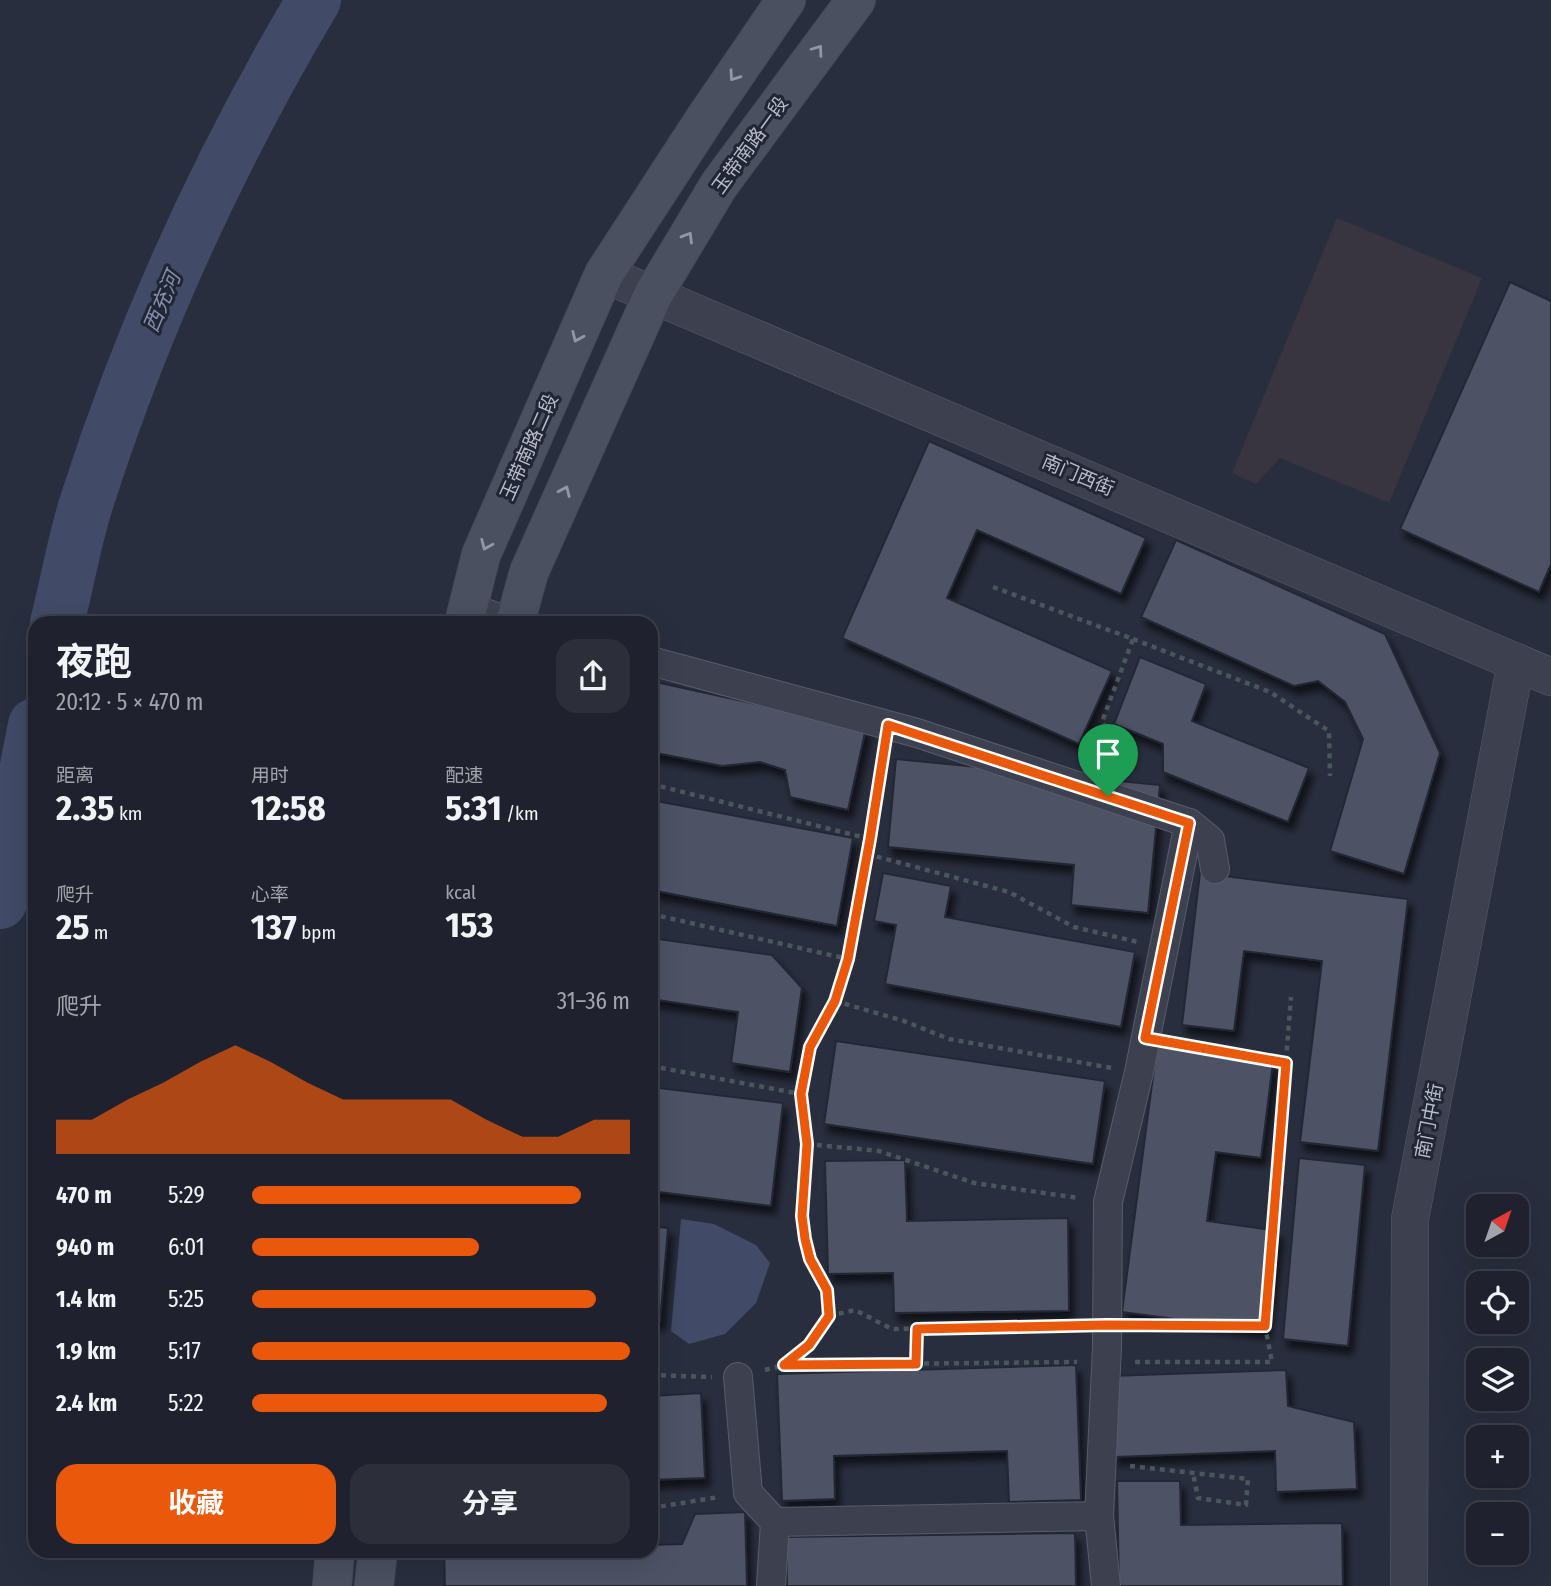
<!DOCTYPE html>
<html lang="zh">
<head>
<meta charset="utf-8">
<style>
	:root { --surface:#1f222e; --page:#2c2f3a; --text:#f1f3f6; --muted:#a1a4aa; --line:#3c3f4a; --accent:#ea580c }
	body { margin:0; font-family:"Fira Sans Condensed","Noto Sans SC",sans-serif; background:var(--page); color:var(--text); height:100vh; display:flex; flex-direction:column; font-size:26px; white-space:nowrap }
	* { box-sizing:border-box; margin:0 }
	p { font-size:23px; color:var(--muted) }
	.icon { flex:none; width:38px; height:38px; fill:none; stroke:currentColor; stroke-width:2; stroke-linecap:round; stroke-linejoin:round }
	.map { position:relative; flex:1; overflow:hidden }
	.panel { position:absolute; left:28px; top:616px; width:630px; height:942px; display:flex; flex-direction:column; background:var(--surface); border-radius:21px; box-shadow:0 7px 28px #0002,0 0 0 2px var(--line) }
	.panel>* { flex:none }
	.needle { width:46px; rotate:40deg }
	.buttons { position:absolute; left:1466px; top:1194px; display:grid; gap:14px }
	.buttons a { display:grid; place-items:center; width:63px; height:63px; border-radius:14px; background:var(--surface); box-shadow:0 7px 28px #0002,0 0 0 2px var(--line); font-size:35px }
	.pin { position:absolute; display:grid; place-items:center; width:60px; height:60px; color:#fff; margin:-72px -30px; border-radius:50% 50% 50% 0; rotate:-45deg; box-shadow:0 0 7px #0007 }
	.pin .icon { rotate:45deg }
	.round { display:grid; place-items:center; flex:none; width:74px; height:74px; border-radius:21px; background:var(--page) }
	.summary { display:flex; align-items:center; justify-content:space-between; height:119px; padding:0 28px }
	h1 { font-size:38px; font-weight:700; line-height:52px }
	.stats { display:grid; grid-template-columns:repeat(3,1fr); gap:10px; height:119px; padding:7px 28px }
	.stats div { display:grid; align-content:center }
	.stats b { font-size:35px; font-weight:700 }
	.stats small { font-size:19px; font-weight:400 }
	.stats p { font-size:19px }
	.chart { height:196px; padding:14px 28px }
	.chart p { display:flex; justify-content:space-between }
	.chart svg { width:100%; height:126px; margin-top:7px; fill:var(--accent); opacity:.7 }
	.button { display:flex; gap:14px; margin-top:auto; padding:14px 28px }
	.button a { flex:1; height:80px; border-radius:21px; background:var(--accent); color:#fff; font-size:28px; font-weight:700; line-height:80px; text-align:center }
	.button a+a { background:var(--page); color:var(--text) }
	ul { padding:0 28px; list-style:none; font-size:23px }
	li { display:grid; grid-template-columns:112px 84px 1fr; align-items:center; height:52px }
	li i { height:18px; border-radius:9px; background:var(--accent) }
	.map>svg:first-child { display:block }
	.medical { fill:#383440 }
	.water { fill:#414a66 }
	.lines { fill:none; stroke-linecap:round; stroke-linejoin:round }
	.river { stroke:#414a66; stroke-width:54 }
	.building { fill:#4d5365; stroke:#232836; stroke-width:2; filter:url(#shadow) }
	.minor-casing { stroke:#575c69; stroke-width:30 }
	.tertiary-casing { stroke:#575c69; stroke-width:38 }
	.secondary-casing { stroke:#464a58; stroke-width:40 }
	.path { stroke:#49565c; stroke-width:4.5; stroke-dasharray:5 5; stroke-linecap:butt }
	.minor { stroke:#3d414f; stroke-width:28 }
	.tertiary { stroke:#3d414f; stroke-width:37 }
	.secondary { stroke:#4b5061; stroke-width:38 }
	.oneway { stroke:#9297a5 }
	.route-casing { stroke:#fff; stroke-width:14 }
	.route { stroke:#ea580c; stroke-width:9 }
	.labels { text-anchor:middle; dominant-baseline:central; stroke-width:6; stroke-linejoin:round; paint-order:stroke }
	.street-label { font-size:19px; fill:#b9bdc9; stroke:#212634 }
	.water-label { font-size:21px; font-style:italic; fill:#848ead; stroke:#212634 }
</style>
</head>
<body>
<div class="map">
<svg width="1551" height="1586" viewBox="0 0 1551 1586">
	<defs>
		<filter id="shadow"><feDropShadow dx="4.5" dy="8" stdDeviation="3.5" flood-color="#0009"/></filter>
	</defs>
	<rect width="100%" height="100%" fill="#292e3e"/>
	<!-- medical -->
	<polygon class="medical" points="1337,218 1482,278 1389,503 1280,458 1256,484 1232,473"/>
	<!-- water -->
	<polygon class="water" points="681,1219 714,1224 756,1245 770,1263 756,1303 725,1334 689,1344 671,1331"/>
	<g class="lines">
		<!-- river -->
		<g class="river">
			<path d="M 57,623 C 67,584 74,542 86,504 C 142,328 220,158 314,0"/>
			<polyline points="0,902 35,725"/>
		</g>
	</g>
	<!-- building -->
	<g class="building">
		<polygon points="1510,282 1551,301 1551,564 1539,592 1400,529"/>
		<polygon points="929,441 1146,538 1121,594 977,530 947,598 1112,671 1079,744 842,638"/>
		<polygon points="1176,540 1385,634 1440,753 1404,874 1330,851 1363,739 1345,702 1318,681 1294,686 1141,617"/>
		<polygon points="1140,657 1206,684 1192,721 1309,768 1288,822 1163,772 1163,744 1114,724"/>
		<polygon points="651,681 866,728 848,810 790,797 785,770 760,762 722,766 651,752"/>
		<polygon points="896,759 1160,785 1148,913 1071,905 1074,865 888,847"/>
		<polygon points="651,800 853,838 837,926 651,890"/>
		<polygon points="883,873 951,886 945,917 1135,952 1121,1027 885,984 896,925 874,921"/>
		<polygon points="1200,873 1408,899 1378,1151 1300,1142 1322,961 1244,951 1234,1031 1182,1025"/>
		<polygon points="651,938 772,955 802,988 790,1072 731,1063 738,1012 651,999"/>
		<polygon points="836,1041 1105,1081 1093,1164 824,1124"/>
		<polygon points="1157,1046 1273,1062 1261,1158 1216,1152 1207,1221 1279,1231 1266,1331 1122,1312"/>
		<polygon points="651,1087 783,1103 771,1206 651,1191"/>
		<polygon points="1299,1158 1365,1165 1348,1346 1283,1339"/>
		<polygon points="905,1160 907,1221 1068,1218 1069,1311 894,1313 893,1273 828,1274 825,1161"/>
		<polygon points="651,1226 668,1228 660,1322 651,1321"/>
		<polygon points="1076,1365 1081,1500 1009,1502 1007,1451 834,1456 835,1499 782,1501 777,1374"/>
		<polygon points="1286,1370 1288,1406 1354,1422 1357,1489 1276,1492 1275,1451 1114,1457 1110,1376"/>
		<polygon points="701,1393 705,1478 651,1480 651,1396"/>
		<polygon points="1117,1481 1180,1481 1181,1525 1342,1523 1343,1586 1119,1586"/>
		<polygon points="745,1512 747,1586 445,1586 444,1550 651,1550 651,1545 682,1544 695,1514"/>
		<polygon points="1075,1533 1076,1586 787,1586 786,1537"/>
	</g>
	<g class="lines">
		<defs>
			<g id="minor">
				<polyline points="468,607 513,623"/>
				<polyline points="651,661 917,733 1189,823 1210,840 1215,869"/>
				<polyline points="738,1377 748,1493 775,1522 771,1586"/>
				<polyline points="775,1522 1099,1516"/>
				<polyline points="1106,1586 1099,1516 1107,1347 1108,1202 1139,1072 1189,823"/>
			</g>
			<g id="tertiary">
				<polyline points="604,274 1551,677"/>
				<polyline points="1409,1586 1410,1219 1516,662"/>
			</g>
			<g id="secondary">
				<polyline points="464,623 481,555 604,274 706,117 786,0"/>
				<polyline points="515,623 529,572 653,295 719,185 856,0"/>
				<polyline points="332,1586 335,1550"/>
				<polyline points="374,1586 378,1550"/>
			</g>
		</defs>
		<!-- minor casing -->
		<use href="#minor" class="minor-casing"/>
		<!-- tertiary casing -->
		<use href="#tertiary" class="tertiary-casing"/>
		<!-- secondary casing -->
		<use href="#secondary" class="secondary-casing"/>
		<!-- path -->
		<g class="path">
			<polyline points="993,587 1133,639 1102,722 1128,756 1121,770"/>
			<polyline points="1133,639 1270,692 1329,731 1330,776"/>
			<polyline points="651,784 870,839"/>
			<polyline points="867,854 1009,892 1074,927 1138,942"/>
			<polyline points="651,914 848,959"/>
			<polyline points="835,1001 904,1021 949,1039 1112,1068"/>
			<polyline points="1174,1043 1286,1063"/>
			<polyline points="651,1066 801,1094"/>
			<polyline points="807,1144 879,1151 974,1183 1079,1198"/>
			<polyline points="829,1316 855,1310 892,1329 1081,1326"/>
			<polyline points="1135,1326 1265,1326"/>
			<polyline points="1135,1362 1272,1362 1265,1326 1291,997"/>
			<polyline points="916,1364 917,1329"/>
			<polyline points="784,1365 1077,1362"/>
			<polyline points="765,1370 784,1365 809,1345 829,1316 827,1290 810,1259 805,1239 802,1216 807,1144 801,1094 810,1047 835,1001 848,959 884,754"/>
			<polyline points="651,1375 712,1377"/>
			<polyline points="1130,1466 1248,1479 1246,1505 1198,1498 1193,1473"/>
			<polyline points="651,1508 719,1497"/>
		</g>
		<!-- minor -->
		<use href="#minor" class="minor"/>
		<!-- tertiary -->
		<use href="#tertiary" class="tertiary"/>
		<!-- secondary -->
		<use href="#secondary" class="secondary"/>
	</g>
	<!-- one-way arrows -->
	<defs><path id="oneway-chevron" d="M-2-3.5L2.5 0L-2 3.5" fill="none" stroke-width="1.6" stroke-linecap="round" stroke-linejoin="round" transform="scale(1.75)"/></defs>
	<g class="oneway">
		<use href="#oneway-chevron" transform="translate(818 50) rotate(-54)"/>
		<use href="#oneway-chevron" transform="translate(734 76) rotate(125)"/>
		<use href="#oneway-chevron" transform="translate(688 237) rotate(-59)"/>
		<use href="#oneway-chevron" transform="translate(577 337) rotate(114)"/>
		<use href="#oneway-chevron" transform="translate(565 491) rotate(-66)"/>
		<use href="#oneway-chevron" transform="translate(486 545) rotate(113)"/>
	</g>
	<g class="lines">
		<defs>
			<polygon id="route" points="888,725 1189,823 1145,1038 1286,1063 1265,1326 1107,1325 917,1329 916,1364 784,1365 809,1345 829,1316 827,1290 810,1259 805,1239 802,1216 807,1144 801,1094 810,1047 835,1001 848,959 870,839"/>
		</defs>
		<!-- route casing -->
		<use href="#route" class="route-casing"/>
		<!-- route -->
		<use href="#route" class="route"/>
	</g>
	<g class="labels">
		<!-- street labels -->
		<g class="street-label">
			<text transform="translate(750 145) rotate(-54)">玉带南路一段</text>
			<text transform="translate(529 447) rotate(-66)">玉带南路二段</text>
			<text transform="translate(1078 475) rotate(23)">南门西街</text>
			<text transform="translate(1429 1121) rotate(-79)">南门中街</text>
		</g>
		<!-- water labels -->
		<g class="water-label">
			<text transform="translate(162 302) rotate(-67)">西充河</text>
		</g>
	</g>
</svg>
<div class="buttons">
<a><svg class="needle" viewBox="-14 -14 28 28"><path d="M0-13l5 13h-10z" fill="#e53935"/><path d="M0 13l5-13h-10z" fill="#a1a4aa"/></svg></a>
<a><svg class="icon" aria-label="locate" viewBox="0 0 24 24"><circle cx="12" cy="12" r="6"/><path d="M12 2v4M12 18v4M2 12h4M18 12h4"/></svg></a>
<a><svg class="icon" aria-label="layers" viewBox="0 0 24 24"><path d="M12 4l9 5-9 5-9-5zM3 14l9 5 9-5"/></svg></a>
<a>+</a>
<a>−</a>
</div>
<div class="pin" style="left:1108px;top:796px;background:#1e9e55"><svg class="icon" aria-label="arrive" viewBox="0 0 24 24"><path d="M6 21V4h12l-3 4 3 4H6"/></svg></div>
<section class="panel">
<div class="summary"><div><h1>夜跑</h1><p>20:12 · 5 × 470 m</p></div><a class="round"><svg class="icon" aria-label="share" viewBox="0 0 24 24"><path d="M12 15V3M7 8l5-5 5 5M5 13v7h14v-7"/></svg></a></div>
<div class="stats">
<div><p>距离</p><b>2.35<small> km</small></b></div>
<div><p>用时</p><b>12:58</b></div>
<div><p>配速</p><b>5:31<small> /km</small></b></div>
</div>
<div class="stats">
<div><p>爬升</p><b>25<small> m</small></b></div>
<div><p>心率</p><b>137<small> bpm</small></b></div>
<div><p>kcal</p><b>153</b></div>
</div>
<div class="chart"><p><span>爬升</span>31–36 m</p>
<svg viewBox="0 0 160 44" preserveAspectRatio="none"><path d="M0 44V32L10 32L20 25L30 19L40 12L50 6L60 12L70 19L80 25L90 25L100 25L110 25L120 32L130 38L140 38L150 32L160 32V44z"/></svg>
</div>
<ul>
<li><b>470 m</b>5:29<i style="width:87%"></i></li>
<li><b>940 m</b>6:01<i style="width:60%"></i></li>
<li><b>1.4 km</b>5:25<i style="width:91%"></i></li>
<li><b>1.9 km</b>5:17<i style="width:100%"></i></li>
<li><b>2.4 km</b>5:22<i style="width:94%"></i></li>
</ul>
<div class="button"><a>收藏</a><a>分享</a></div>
</section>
</div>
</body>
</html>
